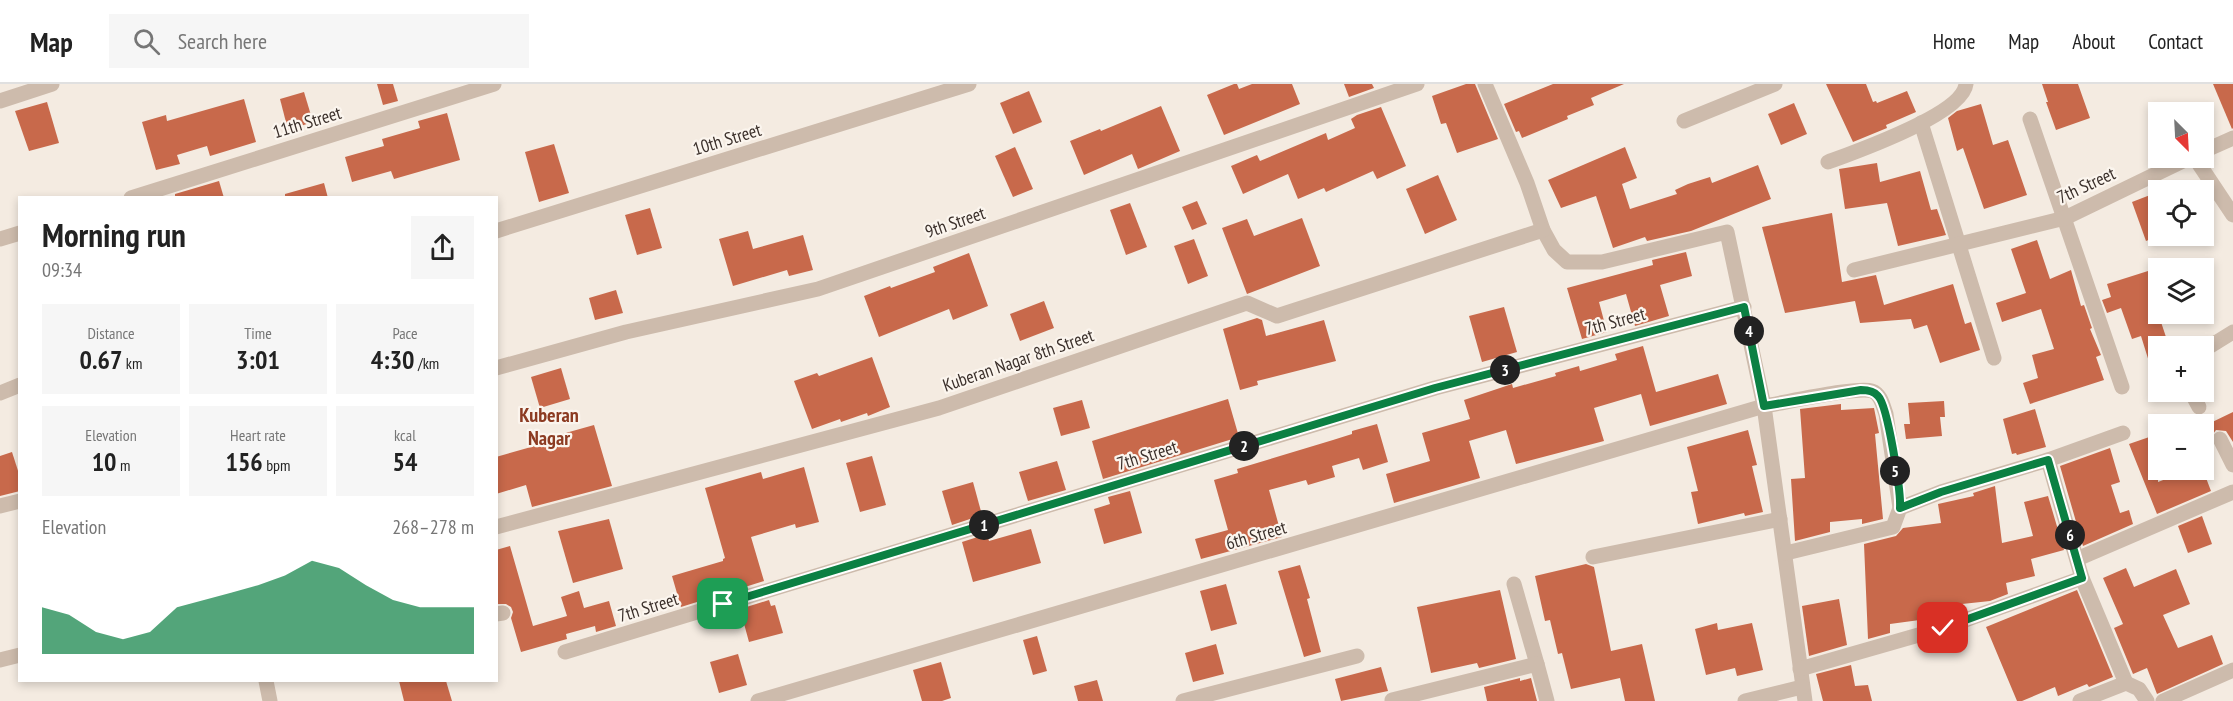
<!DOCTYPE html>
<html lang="en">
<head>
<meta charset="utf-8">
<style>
	:root { --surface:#fff; --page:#f6f6f6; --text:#222; --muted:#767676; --line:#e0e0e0; --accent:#0b8043 }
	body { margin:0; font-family:"PT Sans Narrow",sans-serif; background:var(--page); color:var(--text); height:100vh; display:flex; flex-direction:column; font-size:22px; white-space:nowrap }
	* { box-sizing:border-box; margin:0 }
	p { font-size:20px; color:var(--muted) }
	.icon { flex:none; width:33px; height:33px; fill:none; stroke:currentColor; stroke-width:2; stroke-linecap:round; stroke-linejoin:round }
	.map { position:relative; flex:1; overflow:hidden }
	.side { position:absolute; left:18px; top:112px; width:480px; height:486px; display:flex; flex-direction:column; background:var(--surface); border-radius:0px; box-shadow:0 3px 9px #0003 }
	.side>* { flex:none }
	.needle { width:39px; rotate:156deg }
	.buttons { position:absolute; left:2148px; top:18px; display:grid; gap:12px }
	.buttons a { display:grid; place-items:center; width:66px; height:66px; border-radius:0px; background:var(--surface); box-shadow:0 3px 9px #0003; font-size:30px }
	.pin { position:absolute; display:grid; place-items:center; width:51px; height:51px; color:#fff; margin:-26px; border-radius:12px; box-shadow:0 3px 9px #0006 }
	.km { position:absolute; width:30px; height:30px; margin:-15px; border-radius:50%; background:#222; color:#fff; font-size:16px; line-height:30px; text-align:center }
	.round { display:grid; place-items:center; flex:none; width:63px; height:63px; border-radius:0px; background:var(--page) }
	.summary { display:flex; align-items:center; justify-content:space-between; height:102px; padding:0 24px }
	h1 { font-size:33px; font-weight:700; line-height:45px }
	.metrics { display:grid; grid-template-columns:repeat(3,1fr); gap:9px; height:102px; padding:6px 24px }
	.metrics div { display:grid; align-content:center; border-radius:0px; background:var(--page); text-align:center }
	.metrics b { font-size:26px; font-weight:700 }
	.metrics small { font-size:16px; font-weight:400 }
	.metrics p { font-size:16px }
	.chart { height:168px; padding:12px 24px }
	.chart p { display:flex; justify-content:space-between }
	.chart svg { width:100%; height:108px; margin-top:6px; fill:var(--accent); opacity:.7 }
	header { display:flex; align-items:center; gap:36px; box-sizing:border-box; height:84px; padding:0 30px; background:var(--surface); border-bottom:2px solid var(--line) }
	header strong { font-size:28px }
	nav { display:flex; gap:33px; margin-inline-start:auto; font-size:21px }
	.search { width:420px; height:54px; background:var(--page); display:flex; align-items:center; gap:15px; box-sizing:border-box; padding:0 21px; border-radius:0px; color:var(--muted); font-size:22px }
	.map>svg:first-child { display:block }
	.building { fill:#c8694b }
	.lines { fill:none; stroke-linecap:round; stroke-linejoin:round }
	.street { stroke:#cdbbac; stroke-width:15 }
	.route-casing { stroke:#fff; stroke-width:12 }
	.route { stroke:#0b8043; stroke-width:8 }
	.labels { text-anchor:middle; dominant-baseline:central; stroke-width:4.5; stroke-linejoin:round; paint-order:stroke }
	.street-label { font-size:18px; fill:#3b302b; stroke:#fbf5ee }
	.neighbourhood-label { font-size:20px; font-weight:bold; fill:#8c3b22; stroke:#fbf5ee }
</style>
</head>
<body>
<header>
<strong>Map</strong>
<div class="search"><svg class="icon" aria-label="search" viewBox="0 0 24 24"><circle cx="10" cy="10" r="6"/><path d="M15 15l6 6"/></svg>Search here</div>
<nav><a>Home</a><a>Map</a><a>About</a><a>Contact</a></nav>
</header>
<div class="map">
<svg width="2233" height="617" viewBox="0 0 2233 617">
	<rect width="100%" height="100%" fill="#f4ebe1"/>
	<!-- building -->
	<g class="building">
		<polygon points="377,0 393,0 398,17 383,21"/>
		<polygon points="1234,0 1237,0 1239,5 1252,0 1292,0 1300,20 1224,51 1207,11"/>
		<polygon points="1344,0 1372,0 1374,4 1349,13"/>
		<polygon points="1466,0 1475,0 1498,55 1457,69 1446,39 1441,40 1432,12"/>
		<polygon points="1553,0 1624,0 1591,14 1594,21 1567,32 1568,35 1522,54 1519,47 1516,48 1504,20"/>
		<polygon points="1826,0 1866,0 1873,18 1876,17 1877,19 1907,7 1916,28 1886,41 1887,44 1853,58"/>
		<polygon points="2042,0 2078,0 2090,34 2056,46 2046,18 2048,18"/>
		<polygon points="2213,0 2233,0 2233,44 2232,45"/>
		<polygon points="1029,7 1042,38 1013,50 1000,19"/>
		<polygon points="304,8 313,38 288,46 280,15"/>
		<polygon points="244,15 256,58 210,72 207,62 177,71 180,80 156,86 142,38 166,31 167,37"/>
		<polygon points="47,18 59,59 29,67 15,27"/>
		<polygon points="1794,19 1807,50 1781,61 1768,30"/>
		<polygon points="1981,20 1993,61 2008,56 2027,111 1984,125 1963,64 1957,67 1948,34 1957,27"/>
		<polygon points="1161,22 1180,67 1138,85 1132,70 1084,91 1070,57 1100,45 1101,47"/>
		<polygon points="1381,23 1406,82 1377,95 1373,87 1326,108 1324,104 1298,115 1288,90 1243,110 1231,82 1257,71 1260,77 1326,49 1328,56 1355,44 1351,35 1357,31"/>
		<polygon points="447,29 460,76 394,95 391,87 352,98 345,73 384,62 382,55 420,44 418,37"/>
		<polygon points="554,60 569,109 539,118 525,68"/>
		<polygon points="1015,63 1033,105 1013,113 995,72"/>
		<polygon points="1625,63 1637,94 1622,100 1630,125 1677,110 1675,106 1688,100 1710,93 1712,99 1758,81 1771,115 1691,147 1647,157 1645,153 1613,164 1596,112 1561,124 1548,96"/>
		<polygon points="1877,79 1880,98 1920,87 1931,126 1937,125 1946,151 1898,162 1887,119 1845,125 1839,85"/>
		<polygon points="1438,91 1457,136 1425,150 1406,105"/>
		<polygon points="219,97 224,114 175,114 175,110"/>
		<polygon points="324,99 328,114 285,114 285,110"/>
		<polygon points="2158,108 2158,152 2146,157 2132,118"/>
		<polygon points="1197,117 1207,140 1192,146 1182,123"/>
		<polygon points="1130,119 1147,163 1126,171 1110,126"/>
		<polygon points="650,124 662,164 637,171 625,131"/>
		<polygon points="1832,129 1842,198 1876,191 1884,221 1953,200 1965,240 1971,238 1980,266 1940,279 1927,241 1914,245 1911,235 1860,239 1855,217 1785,229 1762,143"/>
		<polygon points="1302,134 1320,182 1247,210 1222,144 1247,135 1254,152"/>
		<polygon points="748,147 753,165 803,151 813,186 789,192 787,186 733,202 719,155"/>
		<polygon points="1194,155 1208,192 1188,200 1174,162"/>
		<polygon points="2037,156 2050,195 2071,186 2081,222 2084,221 2092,244 2090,245 2101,271 2096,273 2104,296 2030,320 2023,299 2038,294 2032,271 2054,265 2041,225 2002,238 1996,219 2026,209 2011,165"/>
		<polygon points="1686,168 1692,192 1660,201 1669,232 1635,242 1626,210 1599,218 1607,248 1582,255 1567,204 1653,181 1652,176"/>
		<polygon points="969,169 988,222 953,236 949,225 879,253 864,212 890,202 891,204 935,188 933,183"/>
		<polygon points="2148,187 2155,214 2153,214 2169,262 2158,262 2158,296 2155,297 2141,252 2132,255 2121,224 2107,229 2102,216 2111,213 2107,200"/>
		<polygon points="616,206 623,229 595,236 589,214"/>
		<polygon points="1044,217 1054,244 1020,257 1010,230"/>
		<polygon points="1504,223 1517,268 1482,278 1469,232"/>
		<polygon points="1257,234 1262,236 1266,252 1324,236 1336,277 1257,297 1258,301 1240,306 1223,245"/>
		<polygon points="1643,262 1656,308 1718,290 1727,320 1650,342 1641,310 1594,324 1604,357 1516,380 1506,346 1469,357 1480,394 1394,419 1386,390 1430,377 1422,349 1470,335 1464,316 1512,300 1513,304 1556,292 1555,289 1579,282 1580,287 1617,276 1615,270"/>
		<polygon points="872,273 890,323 868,332 867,329 841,338 840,335 812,345 794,297 817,289 819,292"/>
		<polygon points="561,284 570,315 540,324 531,293"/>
		<polygon points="1228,315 1239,353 1103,395 1092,357"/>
		<polygon points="1082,316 1090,344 1061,352 1053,324"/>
		<polygon points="1944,317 1945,333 1940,333 1942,352 1906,355 1904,340 1910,340 1908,319"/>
		<polygon points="1841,320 1841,326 1874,324 1879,349 1875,350 1883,435 1862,440 1862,435 1830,438 1830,448 1795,457 1791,395 1805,394 1800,325"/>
		<polygon points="2035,325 2046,363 2017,371 2016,369 2012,370 2003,335"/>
		<polygon points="2233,328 2233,358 2226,347 2216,346 2210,354 2214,365 2204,369 2204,342"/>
		<polygon points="1377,340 1388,378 1363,386 1359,374 1332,382 1335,393 1308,401 1306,396 1269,406 1282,453 1201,475 1195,455 1228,446 1214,396 1238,389 1237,385 1333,356 1352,350 1352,347"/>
		<polygon points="594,341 612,402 532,423 526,401 496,410 496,373 563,354 562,350"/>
		<polygon points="1748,346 1757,381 1752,382 1763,428 1745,432 1744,429 1698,440 1691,408 1698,407 1687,363"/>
		<polygon points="2158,350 2158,398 2189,386 2203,386 2211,407 2157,430 2129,360"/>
		<polygon points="2110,364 2120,398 2111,401 2120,429 2129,426 2133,440 2083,462 2060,382"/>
		<polygon points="12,368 20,393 20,407 0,412 0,372"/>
		<polygon points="872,372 886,421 860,428 846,379"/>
		<polygon points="1057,377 1066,406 1028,417 1019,388"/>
		<polygon points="804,383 819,438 796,444 795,440 751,453 764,497 681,523 672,492 723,477 723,475 725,474 705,404 761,388 763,395"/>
		<polygon points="973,398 982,431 952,441 942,407"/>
		<polygon points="1995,402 2002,459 2033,452 2024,418 2048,412 2064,466 2031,475 2035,492 2006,499 2008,510 1990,517 1925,524 1927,535 1890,540 1890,549 1868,555 1864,460 1896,452 1903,444 1941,439 1938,420 1974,412 1973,409"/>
		<polygon points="1130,407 1142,449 1104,460 1094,425 1110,420 1108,413"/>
		<polygon points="2202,432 2212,460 2188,469 2178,442"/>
		<polygon points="609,435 623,485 573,499 558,447"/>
		<polygon points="1031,445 1041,479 973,498 962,458 987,450 989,457"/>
		<polygon points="510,462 533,542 567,532 561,513 579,507 584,524 609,517 616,542 596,548 595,542 566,550 567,555 521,568 511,534 513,528 511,523 506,520 497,520 496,517 496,466"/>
		<polygon points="1586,480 1594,483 1611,567 1642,560 1655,617 1625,617 1620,594 1571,605 1562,569 1558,570 1550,536 1545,537 1535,492"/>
		<polygon points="1300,481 1310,514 1307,515 1321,568 1304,573 1278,487"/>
		<polygon points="2126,484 2134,503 2176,485 2190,520 2163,531 2178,564 2212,551 2223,580 2157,610 2147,584 2133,590 2114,544 2123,540 2103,494"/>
		<polygon points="1226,500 1237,540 1211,547 1200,507"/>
		<polygon points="1500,506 1516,575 1479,584 1477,579 1431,589 1417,523"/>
		<polygon points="2077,506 2113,593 2089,603 2087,600 2058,612 2055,603 2022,617 2017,617 1986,543"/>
		<polygon points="1839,515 1847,561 1809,572 1802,522"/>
		<polygon points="769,516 771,522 775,521 783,549 749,558 740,525"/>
		<polygon points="1717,539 1718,546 1752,539 1763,586 1737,592 1735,584 1706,591 1695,545"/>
		<polygon points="1037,552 1047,587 1033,591 1023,556"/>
		<polygon points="1216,560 1224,590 1193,598 1185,569"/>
		<polygon points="738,570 747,601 719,609 710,578"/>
		<polygon points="941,578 951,614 942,617 922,617 913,586"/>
		<polygon points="1851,581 1855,602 1868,601 1872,617 1823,617 1816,590"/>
		<polygon points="1381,583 1388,607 1341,617 1335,595"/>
		<polygon points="1520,594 1520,597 1531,594 1537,617 1487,617 1484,603"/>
		<polygon points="1097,596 1103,617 1078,617 1074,602"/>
		<polygon points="399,597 446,597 452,617 404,617"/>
	</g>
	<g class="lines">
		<!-- street -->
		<g class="street">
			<polyline points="1485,0 1527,99 1543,146 1554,166 1567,178 1602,178 1727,148 1764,322 1805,617"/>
			<polyline points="0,17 52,0"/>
			<polyline points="2030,35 2122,303"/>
			<polyline points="1684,37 1775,0"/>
			<polyline points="1921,39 1994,274"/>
			<polyline points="2204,67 2233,54"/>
			<polyline points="2195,74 2233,131"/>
			<path d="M 1828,78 C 1855,68 1963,30 1966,0"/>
			<polyline points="131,114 494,0"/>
			<polyline points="496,147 969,0"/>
			<polyline points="0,155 20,149"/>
			<polyline points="1854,186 2065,134 2189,74"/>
			<polyline points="2204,266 2233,248"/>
			<polyline points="496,284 626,248 818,205 1417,0"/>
			<polyline points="2191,308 2199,323"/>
			<polyline points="0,309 20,301"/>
			<polyline points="2220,355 2233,381"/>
			<polyline points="2048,376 2082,494 2126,599 2080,617"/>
			<polyline points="0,422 20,417"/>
			<polyline points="496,443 939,324 1247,219 1277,232 1543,146"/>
			<polyline points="1786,469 1893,443 1900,424 1941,408 2048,376 2123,349"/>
			<polyline points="1593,473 1780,435"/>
			<polyline points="2077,475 2233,408"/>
			<polyline points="1514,500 1537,580"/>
			<polyline points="496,530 503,529"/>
			<polyline points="565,568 1435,304 1744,223"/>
			<polyline points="0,576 20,571"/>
			<polyline points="1800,585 1943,544 2082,494"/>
			<polyline points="266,597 270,617"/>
			<polyline points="2126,599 2139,605 2147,617"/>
			<polyline points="1392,616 1537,580 1547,617"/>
			<path d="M 758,617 L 1764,322 C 1784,319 1857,302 1872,307 C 1881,310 1883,322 1886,330 L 1900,424"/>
			<polyline points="1183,617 1357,572"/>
			<polyline points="1745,617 1802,603"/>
			<polyline points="2163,617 2233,586"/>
		</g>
	</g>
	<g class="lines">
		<defs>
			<path id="route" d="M 723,520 L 1435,304 L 1744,223 L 1764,322 L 1861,306 C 1868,306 1874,307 1878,312 C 1888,322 1901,408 1900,424 L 1941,408 L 2048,376 L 2082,494 L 1943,544"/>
		</defs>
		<!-- route casing -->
		<use href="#route" class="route-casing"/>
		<!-- route -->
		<use href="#route" class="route"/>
	</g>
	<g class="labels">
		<!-- street labels -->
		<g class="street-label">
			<text transform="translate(307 38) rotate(-17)">11th Street</text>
			<text transform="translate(727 55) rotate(-17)">10th Street</text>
			<text transform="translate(2086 101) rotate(-25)">7th Street</text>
			<text transform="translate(955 138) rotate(-19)">9th Street</text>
			<text transform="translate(1615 237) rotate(-15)">7th Street</text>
			<text transform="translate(1018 276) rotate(-19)">Kuberan Nagar 8th Street</text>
			<text transform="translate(1147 371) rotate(-17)">7th Street</text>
			<text transform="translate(1256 451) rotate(-16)">6th Street</text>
			<text transform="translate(648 523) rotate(-17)">7th Street</text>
		</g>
		<!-- neighbourhood labels -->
		<g class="neighbourhood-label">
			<text x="549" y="331">Kuberan<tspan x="549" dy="23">Nagar</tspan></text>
		</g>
	</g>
</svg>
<div class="buttons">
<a><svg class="needle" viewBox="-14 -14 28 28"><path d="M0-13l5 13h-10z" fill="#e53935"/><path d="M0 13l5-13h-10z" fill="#767676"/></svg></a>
<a><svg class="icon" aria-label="locate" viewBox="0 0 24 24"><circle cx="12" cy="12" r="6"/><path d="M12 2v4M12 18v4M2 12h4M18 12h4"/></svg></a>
<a><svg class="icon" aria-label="layers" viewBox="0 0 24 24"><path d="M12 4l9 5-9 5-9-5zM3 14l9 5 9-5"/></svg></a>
<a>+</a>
<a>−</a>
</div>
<div class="pin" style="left:723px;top:520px;background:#1e9e55"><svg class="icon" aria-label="arrive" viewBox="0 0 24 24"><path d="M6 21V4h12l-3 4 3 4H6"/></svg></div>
<div class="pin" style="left:1943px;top:544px;background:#d93025"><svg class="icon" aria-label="check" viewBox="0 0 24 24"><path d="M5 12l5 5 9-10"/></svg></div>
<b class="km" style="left:984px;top:441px">1</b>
<b class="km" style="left:1244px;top:362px">2</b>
<b class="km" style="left:1505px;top:286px">3</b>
<b class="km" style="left:1749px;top:247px">4</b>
<b class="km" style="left:1895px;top:387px">5</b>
<b class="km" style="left:2070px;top:451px">6</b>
<section class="side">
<div class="summary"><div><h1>Morning run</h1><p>09:34</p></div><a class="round"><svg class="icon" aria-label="share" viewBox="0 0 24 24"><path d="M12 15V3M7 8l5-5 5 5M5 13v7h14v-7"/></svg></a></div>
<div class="metrics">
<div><p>Distance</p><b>0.67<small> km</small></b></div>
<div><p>Time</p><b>3:01</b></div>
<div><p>Pace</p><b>4:30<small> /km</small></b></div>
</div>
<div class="metrics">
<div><p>Elevation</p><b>10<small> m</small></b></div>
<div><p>Heart rate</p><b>156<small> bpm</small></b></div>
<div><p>kcal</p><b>54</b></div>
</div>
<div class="chart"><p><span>Elevation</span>268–278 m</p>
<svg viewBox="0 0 160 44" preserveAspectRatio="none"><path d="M0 44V25L10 28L20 35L30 38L40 35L50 25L60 22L70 19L80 16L90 12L100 6L110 9L120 16L130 22L140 25L150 25L160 25V44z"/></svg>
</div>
</section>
</div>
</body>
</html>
